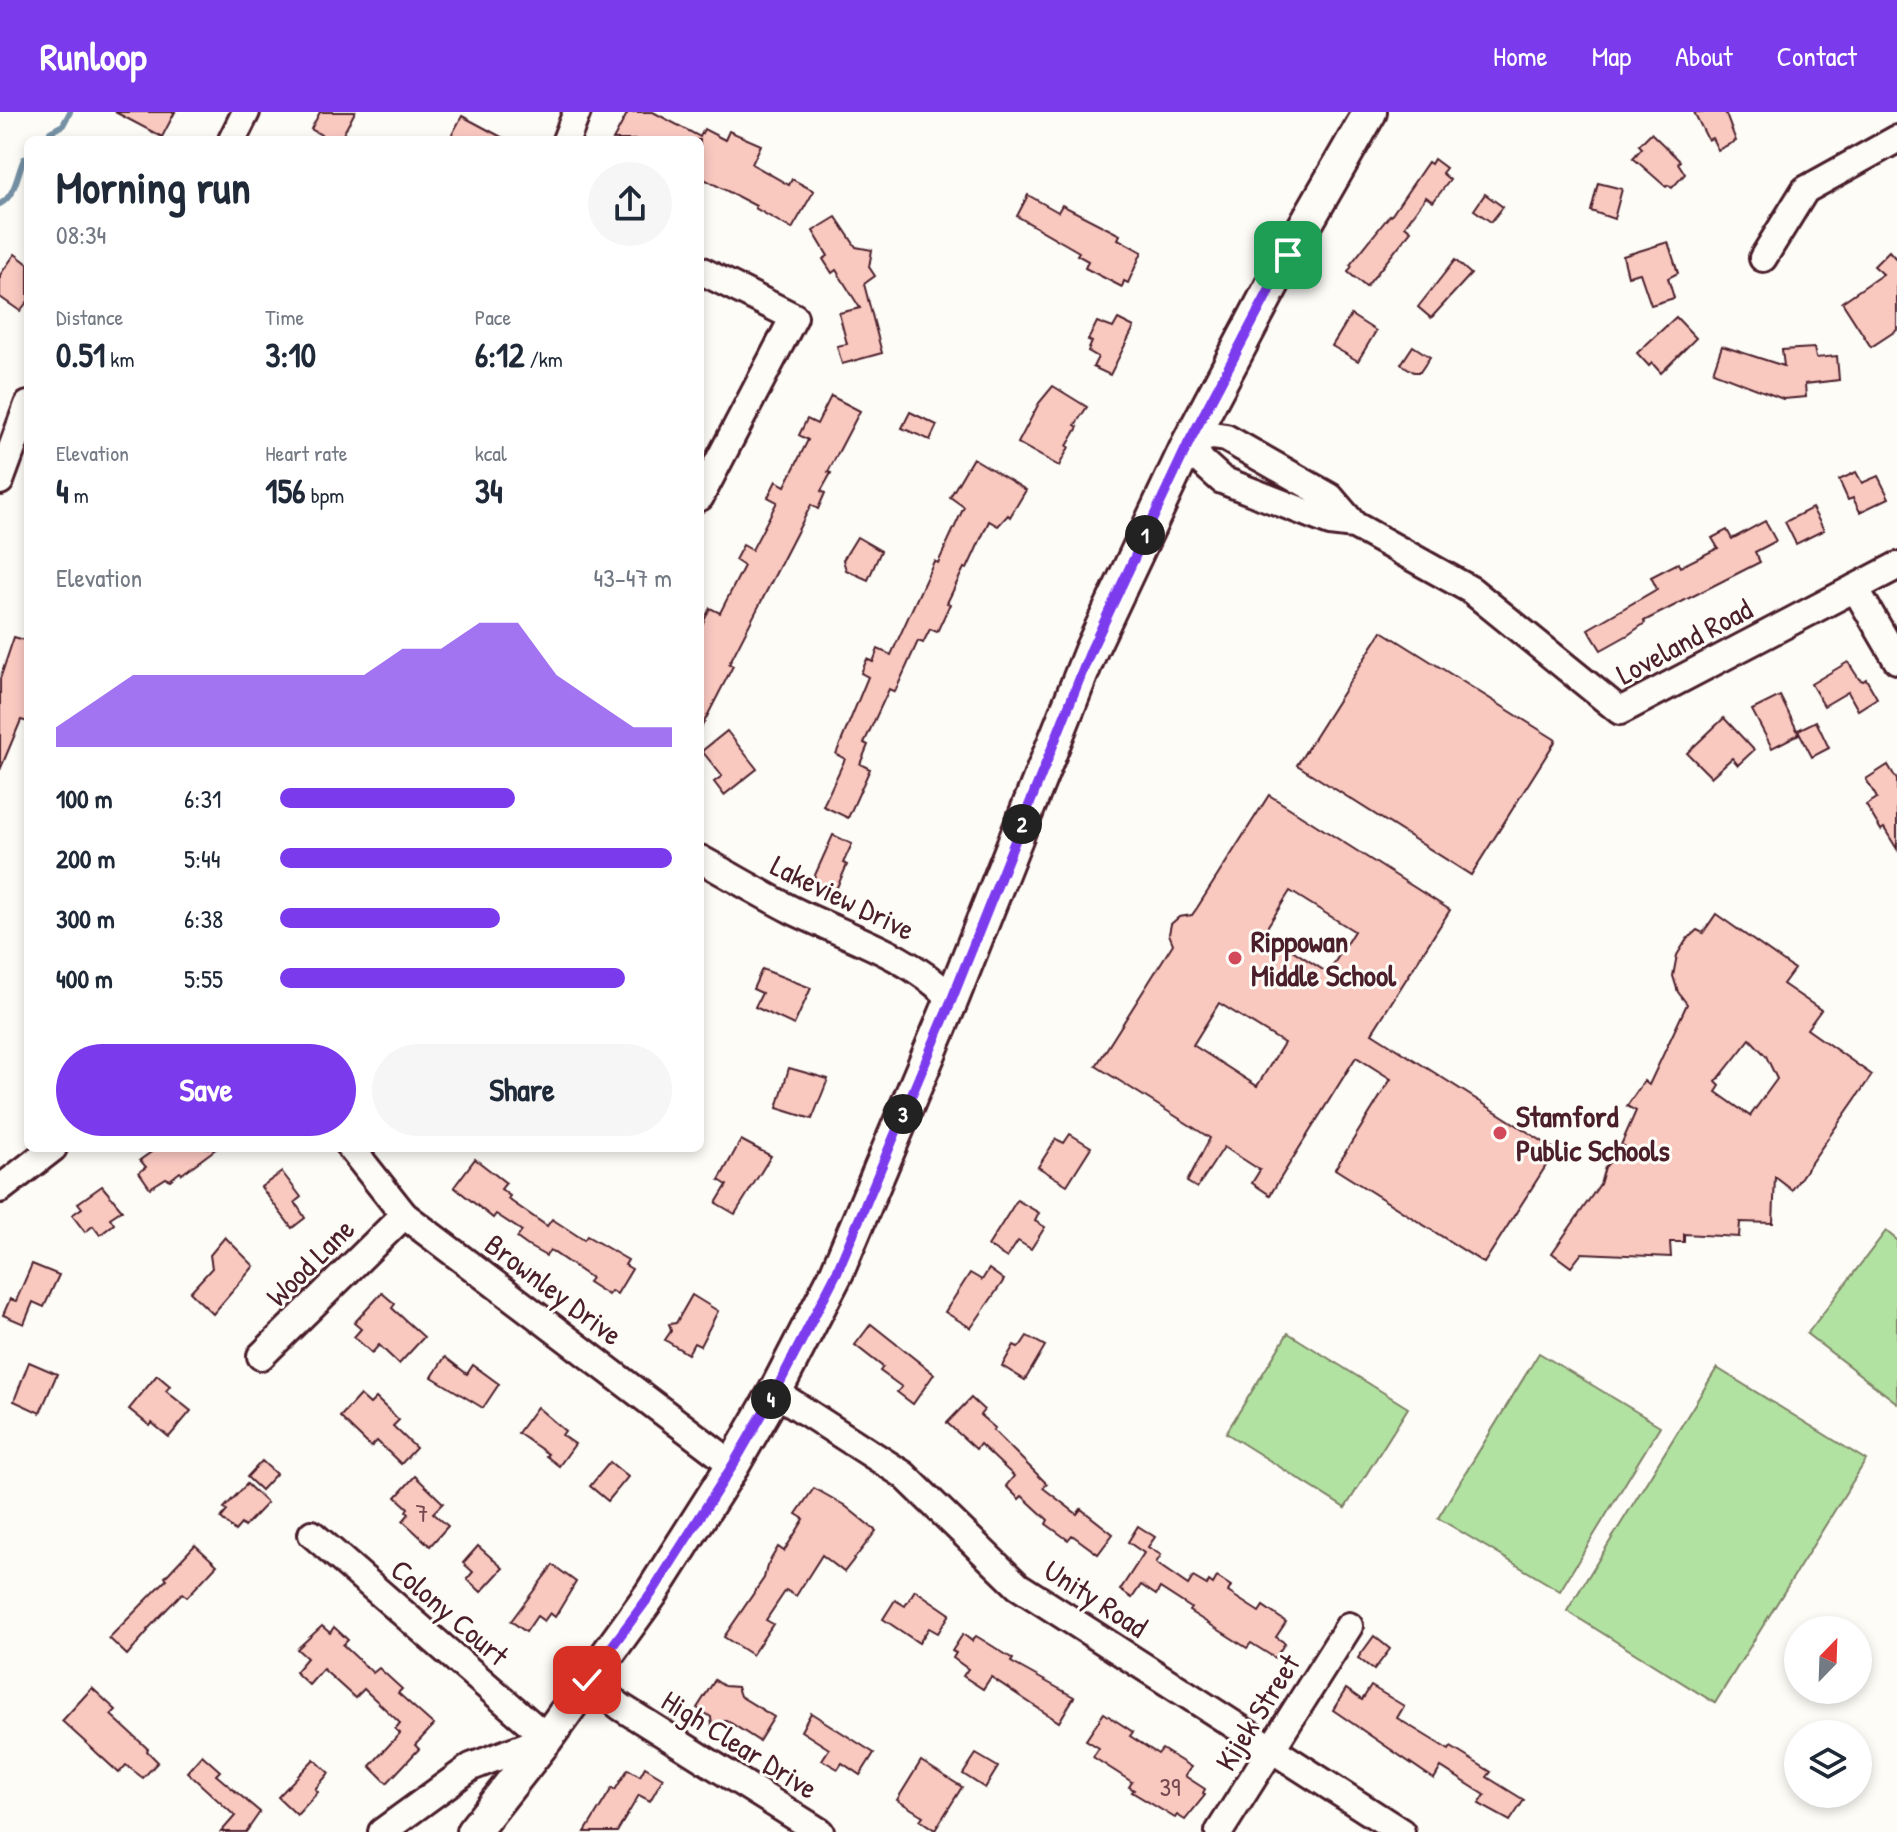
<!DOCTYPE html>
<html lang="en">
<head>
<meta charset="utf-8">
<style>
	:root { --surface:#fff; --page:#f6f6f7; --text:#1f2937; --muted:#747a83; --accent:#7c3aed }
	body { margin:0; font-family:"Patrick Hand",sans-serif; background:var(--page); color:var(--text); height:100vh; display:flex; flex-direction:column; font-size:30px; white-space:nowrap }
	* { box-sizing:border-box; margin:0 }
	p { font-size:26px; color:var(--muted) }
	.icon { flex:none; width:44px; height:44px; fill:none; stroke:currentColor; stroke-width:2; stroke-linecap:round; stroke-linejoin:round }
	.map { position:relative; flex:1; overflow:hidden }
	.side { position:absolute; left:24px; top:24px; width:680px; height:1016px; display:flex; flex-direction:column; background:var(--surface); border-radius:12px; box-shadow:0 4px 12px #0003 }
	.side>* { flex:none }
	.needle { width:52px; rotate:23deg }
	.buttons { position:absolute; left:1784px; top:1504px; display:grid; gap:16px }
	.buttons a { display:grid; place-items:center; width:88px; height:88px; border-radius:50%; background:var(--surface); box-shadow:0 4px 12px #0003; font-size:40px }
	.pin { position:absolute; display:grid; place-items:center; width:68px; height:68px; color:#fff; margin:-34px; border-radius:16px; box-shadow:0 4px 12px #0006 }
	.km { position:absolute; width:40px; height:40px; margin:-20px; border-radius:50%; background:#222; color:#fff; font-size:22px; line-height:40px; text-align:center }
	.round { display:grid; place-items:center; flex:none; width:84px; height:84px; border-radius:42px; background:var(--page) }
	.headline { display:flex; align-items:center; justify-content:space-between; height:136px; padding:0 32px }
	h1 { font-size:44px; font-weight:700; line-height:60px }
	.stats { display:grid; grid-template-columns:repeat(3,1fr); gap:12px; height:136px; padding:8px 32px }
	.stats div { display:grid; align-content:center }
	.stats b { font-size:34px; font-weight:700 }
	.stats small { font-size:22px; font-weight:400 }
	.stats p { font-size:22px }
	.chart { height:224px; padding:16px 32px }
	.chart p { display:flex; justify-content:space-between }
	.chart svg { width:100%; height:144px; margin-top:8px; fill:var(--accent); opacity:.7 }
	.primary-button { display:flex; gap:16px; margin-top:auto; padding:16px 32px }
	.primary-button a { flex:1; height:92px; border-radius:48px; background:var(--accent); color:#fff; font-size:32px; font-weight:700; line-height:92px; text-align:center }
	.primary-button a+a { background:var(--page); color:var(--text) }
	ul { padding:0 32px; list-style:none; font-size:26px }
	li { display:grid; grid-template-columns:128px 96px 1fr; align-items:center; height:60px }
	li i { height:20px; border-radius:10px; background:var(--accent) }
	header { display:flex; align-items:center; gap:48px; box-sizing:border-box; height:112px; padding:0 40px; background:var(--accent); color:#fff }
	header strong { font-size:38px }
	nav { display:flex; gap:44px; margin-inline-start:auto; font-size:28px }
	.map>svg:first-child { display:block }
	.green { fill:#b2e2a2; stroke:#7e8066; stroke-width:2 }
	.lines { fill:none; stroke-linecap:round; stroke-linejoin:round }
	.stream { stroke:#7590a4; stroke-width:6 }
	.building { fill:#f9c9c0; stroke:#4a1f2b; stroke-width:2; fill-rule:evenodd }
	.minor-casing { stroke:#4a1f2b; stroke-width:32 }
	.major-casing { stroke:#4a1f2b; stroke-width:38 }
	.minor { stroke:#fdfcf7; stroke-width:26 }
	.major { stroke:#fdfcf7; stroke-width:32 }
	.route-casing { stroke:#fff; stroke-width:16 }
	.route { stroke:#7c3aed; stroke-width:10 }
	.poi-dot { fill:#d1495b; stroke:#fdfcf7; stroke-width:3 }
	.labels { text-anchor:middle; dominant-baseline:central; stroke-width:6; stroke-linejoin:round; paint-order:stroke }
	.number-label { font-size:26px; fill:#764a50 }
	.street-label { font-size:30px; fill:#4a1f2b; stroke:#fdfcf7 }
	.poi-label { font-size:30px; font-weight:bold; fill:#4a1f2b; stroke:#fdfcf7; text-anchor:start }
</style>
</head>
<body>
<header>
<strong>Runloop</strong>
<nav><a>Home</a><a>Map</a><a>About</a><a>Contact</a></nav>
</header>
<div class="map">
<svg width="1897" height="1720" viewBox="0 0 1897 1720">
	<rect width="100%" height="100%" fill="#fdfcf7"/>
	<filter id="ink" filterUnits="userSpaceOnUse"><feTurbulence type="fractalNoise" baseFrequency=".0125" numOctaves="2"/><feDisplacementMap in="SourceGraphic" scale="16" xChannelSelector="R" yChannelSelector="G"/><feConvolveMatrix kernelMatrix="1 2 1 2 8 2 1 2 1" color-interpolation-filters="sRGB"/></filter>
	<g filter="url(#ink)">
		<!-- green -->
		<g class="green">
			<polygon points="1886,1119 1897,1128 1897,1291 1807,1222"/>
			<polygon points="1288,1221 1408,1296 1345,1396 1226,1321"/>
			<polygon points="1539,1241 1660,1314 1560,1479 1438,1406"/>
			<polygon points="1717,1256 1866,1348 1715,1591 1567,1499"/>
		</g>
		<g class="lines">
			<!-- stream -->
			<g class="stream">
				<polyline points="47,28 50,20 63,13 70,0"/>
				<path d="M 0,92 C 16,83 17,62 24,47 L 28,46"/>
			</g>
		</g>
		<!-- building -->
		<g class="building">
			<polygon points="115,0 175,0 162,25"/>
			<polygon points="320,0 355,0 340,28 330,28 311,17"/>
			<polygon points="628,0 653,0 700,25 704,17 725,28 729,19 761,33 752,52 789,73 792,67 814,79 792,117 755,96 756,94 700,65 700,28 613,28"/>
			<polygon points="1694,0 1725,0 1736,29 1718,38 1712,26 1708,28"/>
			<polygon points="462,4 507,28 449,28"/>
			<polygon points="1651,21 1680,49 1678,51 1685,62 1672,76 1668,73 1666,75 1633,46 1642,36 1639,33"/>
			<polygon points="1434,47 1446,56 1442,61 1450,68 1433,90 1426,85 1405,114 1411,119 1366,175 1348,160 1352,154 1350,153 1390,103 1391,104 1428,50 1431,52"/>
			<polygon points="1598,71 1622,77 1614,107 1591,99"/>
			<polygon points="1485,82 1503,95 1491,110 1474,98"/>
			<polygon points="1028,83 1058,100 1062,93 1120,123 1118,127 1142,140 1128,171 1124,169 1122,175 1085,156 1088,149 1077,143 1079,140 1017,104"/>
			<polygon points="836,105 856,135 872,138 869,155 875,164 864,172 882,241 842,252 837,234 847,232 839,201 860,196 836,158 832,161 823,147 828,144 813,119"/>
			<polygon points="1668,130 1678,161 1668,166 1674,186 1651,193 1640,161 1628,164 1623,144"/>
			<polygon points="1889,139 1897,148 1897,218 1871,235 1842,190 1883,162 1874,154"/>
			<polygon points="15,142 28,152 28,189 20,199 0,185 0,163"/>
			<polygon points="1455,148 1471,162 1431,206 1418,195"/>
			<polygon points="1351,203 1376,219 1358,249 1332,234"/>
			<polygon points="1676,205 1696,226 1661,261 1652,251 1649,254 1637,241"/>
			<polygon points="1118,207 1134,215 1110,263 1093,255 1098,245 1088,239 1092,230 1088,228 1097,210 1113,216"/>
			<polygon points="1413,234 1430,245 1420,260 1414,260 1401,252"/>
			<polygon points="1722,234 1784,254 1782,238 1814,236 1816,246 1837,244 1839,268 1805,272 1806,285 1783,287 1713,260"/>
			<polygon points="1053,274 1087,295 1075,313 1078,315 1067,334 1069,335 1059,354 1018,331 1039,291"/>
			<polygon points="831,284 860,299 828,360 831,361 821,379 825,381 818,397 811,393 729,552 733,554 700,618 700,517 710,496 720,501 744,454 735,448 743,433 752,438 777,390 768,385 776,369 785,374 808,328 799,323 807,307 817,312"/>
			<polygon points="910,300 937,313 930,328 902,316"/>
			<polygon points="973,346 1026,378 1010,405 1008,403 998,414 989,409 967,457 964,456 947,491 950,492 937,520 930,517 923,531 918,529 895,580 889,577 864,631 868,633 860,652 870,657 848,706 823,694 845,647 836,642 868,565 861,561 867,547 873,550 878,537 891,543 934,449 938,451 964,395 950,385"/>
			<polygon points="1856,360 1862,371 1878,364 1889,386 1860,400 1853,386 1848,388 1839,368"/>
			<polygon points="1812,396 1824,418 1796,432 1785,410"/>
			<polygon points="1765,409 1776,429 1755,440 1760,450 1644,509 1645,511 1628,523 1601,538 1588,517 1657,477 1651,465 1678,451 1680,455 1718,436 1712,426 1727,418 1732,427"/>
			<polygon points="857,425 881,439 868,468 846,458 843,448"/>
			<polygon points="1382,519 1556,628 1471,763 1297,653"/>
			<polygon points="14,525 28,529 28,610 21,608 0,658 0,567"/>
			<polygon points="1848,550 1859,567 1863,569 1866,567 1877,586 1858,598 1848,580 1824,594 1811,572"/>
			<polygon points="1780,584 1799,622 1772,636 1752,598"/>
			<polygon points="1724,606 1754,638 1738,653 1732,646 1711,665 1687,641"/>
			<polygon points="1816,609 1829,636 1812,645 1798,618"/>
			<polygon points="727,619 757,657 724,683 714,670 722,664 702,639"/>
			<polygon points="1888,653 1897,668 1897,737 1884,716 1881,718 1866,693 1877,686 1866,667"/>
			<path d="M 1269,683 L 1450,798 L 1372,921 L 1556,1038 L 1484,1151 L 1335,1057 L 1391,967 L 1356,945 L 1270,1083 L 1252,1071 L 1260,1058 L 1224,1035 L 1197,1076 L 1187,1070 L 1210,1026 L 1096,954 L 1173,832 L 1169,822 L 1171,812 L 1179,805 L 1192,803 L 1197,796 ZM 1290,779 L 1354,819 L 1328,861 L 1264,820 ZM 1219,891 L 1284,931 L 1257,974 L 1193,933 Z"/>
			<polygon points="833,723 852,732 843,751 847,753 834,782 811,772"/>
			<path d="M 1716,802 L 1794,857 L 1783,872 L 1821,898 L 1807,917 L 1872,963 L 1792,1078 L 1775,1065 L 1773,1111 L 1740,1110 L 1739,1125 L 1684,1122 L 1684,1130 L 1670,1130 L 1671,1145 L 1582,1141 L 1571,1155 L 1552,1141 L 1600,1072 L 1605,1055 L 1624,1034 L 1621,1033 L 1636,999 L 1627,994 L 1644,969 L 1649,973 L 1687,892 L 1678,880 L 1673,864 L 1677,843 L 1687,827 L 1697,818 L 1703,821 ZM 1750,927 L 1766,944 L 1777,967 L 1750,1004 L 1716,980 L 1720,974 L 1716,970 Z"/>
			<polygon points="762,857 811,876 794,913 755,895 762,881 753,877"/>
			<polygon points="789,956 828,967 812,1007 777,996"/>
			<polygon points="1070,1022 1091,1035 1067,1073 1038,1055 1056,1027 1064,1031"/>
			<polygon points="741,1028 771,1044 735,1102 716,1091 727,1073 719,1068"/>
			<polygon points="157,1036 217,1036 182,1062 180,1060 170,1068 166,1066 150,1076 139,1060 146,1055 140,1048"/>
			<polygon points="475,1047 506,1071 501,1077 510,1084 508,1087 547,1114 552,1107 584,1128 587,1124 628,1148 625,1153 632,1157 617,1182 611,1179 608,1183 588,1170 591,1166 550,1138 546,1144 528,1134 517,1126 522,1119 496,1102 493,1106 454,1075"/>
			<polygon points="282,1060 301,1085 295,1090 305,1106 292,1116 261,1075"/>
			<polygon points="102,1074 122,1098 110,1106 114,1112 100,1123 93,1114 85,1120 72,1103 82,1096 78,1091"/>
			<polygon points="1017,1088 1039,1101 1035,1109 1045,1115 1031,1137 1018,1129 1007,1146 988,1134"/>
			<polygon points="225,1125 254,1154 213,1202 190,1180 212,1156 210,1143"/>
			<polygon points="32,1152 59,1163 44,1195 33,1190 24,1212 3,1203 10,1187 16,1189"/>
			<polygon points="989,1157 1004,1168 971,1216 945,1200 970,1161 982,1168"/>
			<polygon points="382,1181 395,1192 392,1196 424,1225 399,1252 379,1233 372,1241 354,1225 361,1217 354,1211"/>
			<polygon points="692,1183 718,1199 700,1234 694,1231 688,1242 665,1228 671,1219 669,1212 676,1211"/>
			<polygon points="871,1212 934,1262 913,1292 897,1280 902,1275 880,1259 883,1255 855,1233"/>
			<polygon points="1027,1224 1045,1234 1025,1268 1002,1254 1014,1233 1018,1235 1021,1233"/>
			<polygon points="445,1245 467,1262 473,1253 499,1272 483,1296 432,1265"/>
			<polygon points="29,1250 57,1262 40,1301 14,1289"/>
			<polygon points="157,1263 170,1274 166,1279 191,1299 169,1325 152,1311 150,1314 129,1297"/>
			<polygon points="360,1283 370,1292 376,1286 399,1308 393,1314 416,1336 401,1352 377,1329 371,1335 340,1305"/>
			<polygon points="971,1286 984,1298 980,1303 995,1316 993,1318 1047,1372 1043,1376 1077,1402 1081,1397 1113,1422 1098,1442 1072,1423 1068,1428 1046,1412 1048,1408 1022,1384 1019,1387 1006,1374 1014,1364 980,1332 976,1337 947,1311"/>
			<polygon points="537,1295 565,1319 562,1323 575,1332 559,1354 546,1344 548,1342 518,1321"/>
			<polygon points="262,1349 276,1362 261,1378 247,1365"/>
			<polygon points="610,1350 628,1365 608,1389 590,1374"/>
			<polygon points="415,1364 443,1391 433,1401 448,1414 430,1434 403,1409 409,1402 406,1399 408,1396 396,1385"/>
			<polygon points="247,1372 267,1391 244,1415 241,1412 235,1419 221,1406 227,1399 224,1396"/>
			<polygon points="814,1376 844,1393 876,1419 844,1460 822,1443 796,1484 786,1478 766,1508 773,1512 752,1543 724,1525 764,1466 767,1454 778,1435 784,1439 804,1407 796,1402"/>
			<polygon points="1138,1414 1155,1425 1148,1435 1161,1443 1156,1451 1188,1473 1193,1465 1207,1473 1209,1469 1213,1472 1217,1465 1231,1474 1228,1480 1259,1500 1263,1494 1286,1510 1276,1525 1285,1531 1275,1546 1251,1531 1247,1536 1189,1499 1191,1496 1160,1476 1156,1483 1141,1473 1132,1486 1120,1478 1144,1441 1128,1430"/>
			<polygon points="195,1433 217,1453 187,1485 182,1481 147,1518 148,1519 127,1543 109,1526 167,1467 165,1465"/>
			<polygon points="478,1434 503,1456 481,1480 467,1467 473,1460 463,1451"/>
			<polygon points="553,1453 576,1470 555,1505 550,1501 544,1509 537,1504 526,1520 511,1509"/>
			<polygon points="915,1478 950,1502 938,1521 929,1516 919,1531 883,1507 895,1488 905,1494"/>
			<polygon points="322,1514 330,1521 334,1515 348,1528 343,1533 373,1561 379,1556 402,1577 398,1581 434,1613 415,1633 419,1637 387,1671 370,1654 400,1621 395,1617 400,1611 364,1577 355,1586 323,1557 309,1573 295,1560 307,1546 297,1537"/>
			<polygon points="963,1522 972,1529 976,1524 986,1530 1013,1547 1011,1550 1074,1585 1059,1610 991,1565 983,1577 963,1564 968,1557 953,1546 956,1541 952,1539"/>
			<polygon points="1374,1524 1390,1537 1374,1558 1358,1546"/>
			<polygon points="715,1568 724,1574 737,1575 740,1584 774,1605 759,1629 726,1608 712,1615 711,1605 697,1596"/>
			<polygon points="1371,1574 1404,1594 1397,1606 1449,1638 1451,1635 1491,1660 1487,1665 1524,1688 1510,1709 1479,1692 1485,1683 1441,1655 1434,1667 1333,1598 1346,1577 1362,1588"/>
			<polygon points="92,1576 116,1598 111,1603 148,1637 147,1639 158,1650 143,1666 126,1653 119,1661 62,1609"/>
			<polygon points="811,1601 874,1641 860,1663 842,1651 838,1657 822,1648 829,1637 801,1619"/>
			<polygon points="1104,1601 1133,1620 1130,1624 1158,1642 1162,1637 1191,1655 1185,1664 1205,1677 1203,1681 1205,1683 1185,1708 1177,1703 1175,1706 1132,1680 1134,1678 1129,1675 1132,1670 1093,1645 1099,1636 1086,1628"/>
			<polygon points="976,1642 998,1655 985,1676 963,1662"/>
			<polygon points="202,1643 220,1659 216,1663 260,1700 246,1720 221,1720 235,1704 187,1660"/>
			<polygon points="314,1647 329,1661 315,1677 318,1680 297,1703 278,1685"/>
			<polygon points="921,1649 962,1675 935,1718 920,1708 923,1704 897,1688"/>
			<polygon points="645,1655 663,1666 650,1689 639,1683 617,1720 585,1720 612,1676 615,1678 628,1657 640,1664"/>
		</g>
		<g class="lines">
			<defs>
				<g id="minor">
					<polyline points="232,28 246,0"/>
					<polyline points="566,28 577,0"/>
					<polyline points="1763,146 1805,78 1897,27"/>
					<polyline points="700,158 794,205 700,385"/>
					<polyline points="0,369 28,293"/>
					<polyline points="1354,413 1330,410 1222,368 1202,350 1189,330 1212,324 1226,326 1330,385 1354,413 1471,478 1620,599 1897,454"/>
					<polyline points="1855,476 1897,548"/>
					<path d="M 700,747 C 731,764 761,782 792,798 C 847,825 908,842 952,887"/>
					<polyline points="351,1036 404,1103 733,1353"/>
					<polyline points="0,1077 53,1036"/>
					<polyline points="261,1244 404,1103"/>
					<polyline points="775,1280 904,1363 1018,1474 1401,1720"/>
					<polyline points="312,1422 547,1626 471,1655 382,1720"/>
					<polyline points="587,1568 621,1595 820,1720"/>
					<polyline points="1219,1720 1349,1514"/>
				</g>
				<polyline id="major" points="473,1720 547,1626 651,1482 733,1353 775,1280 837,1160 952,887 1091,538 1189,330 1288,143 1370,0"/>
			</defs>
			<!-- minor casing -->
			<use href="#minor" class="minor-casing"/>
			<!-- major casing -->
			<use href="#major" class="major-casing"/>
			<!-- minor -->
			<use href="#minor" class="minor"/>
			<!-- major -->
			<use href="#major" class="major"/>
		</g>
	</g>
	<g class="lines" filter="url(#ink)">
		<defs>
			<polyline id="route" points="587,1568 651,1482 733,1353 775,1280 837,1160 952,887 1091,538 1189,330 1288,143"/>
		</defs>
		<!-- route casing -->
		<use href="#route" class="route-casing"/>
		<!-- route -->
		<use href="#route" class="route"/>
	</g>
	<!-- markers -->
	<g class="poi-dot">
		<circle cx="1235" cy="846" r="8"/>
		<circle cx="1500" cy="1021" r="8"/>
	</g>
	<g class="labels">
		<!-- number labels -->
		<g class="number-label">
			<text x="422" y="1400">7</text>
			<text x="1170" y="1674">39</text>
		</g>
		<!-- street labels -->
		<g class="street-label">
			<text transform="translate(1684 529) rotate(-28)">Loveland Road</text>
			<text transform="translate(843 785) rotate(26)">Lakeview Drive</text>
			<text transform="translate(310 1150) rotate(-45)">Wood Lane</text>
			<text transform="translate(554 1177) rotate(37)">Brownley Drive</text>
			<text transform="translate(1096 1486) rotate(33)">Unity Road</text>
			<text transform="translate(450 1500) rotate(41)">Colony Court</text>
			<text transform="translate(1257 1600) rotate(-58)">Kijek Street</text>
			<text transform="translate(740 1632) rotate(32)">High Clear Drive</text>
		</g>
		<!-- poi labels -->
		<g class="poi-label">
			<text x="1251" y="829">Rippowan<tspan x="1251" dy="34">Middle School</tspan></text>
			<text x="1516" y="1004">Stamford<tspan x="1516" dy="34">Public Schools</tspan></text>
		</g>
	</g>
</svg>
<div class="buttons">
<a><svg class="needle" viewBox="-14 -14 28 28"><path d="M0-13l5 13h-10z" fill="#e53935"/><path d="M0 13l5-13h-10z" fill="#747a83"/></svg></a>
<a><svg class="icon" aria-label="layers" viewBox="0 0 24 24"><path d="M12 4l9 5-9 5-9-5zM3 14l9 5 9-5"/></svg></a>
</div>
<div class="pin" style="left:1288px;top:143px;background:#1e9e55"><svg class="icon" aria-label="arrive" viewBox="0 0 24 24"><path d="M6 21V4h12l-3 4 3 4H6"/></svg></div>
<div class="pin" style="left:587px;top:1568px;background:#d93025"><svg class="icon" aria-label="check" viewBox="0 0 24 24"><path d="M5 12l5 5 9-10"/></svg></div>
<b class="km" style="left:1145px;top:423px">1</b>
<b class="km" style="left:1022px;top:712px">2</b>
<b class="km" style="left:903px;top:1002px">3</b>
<b class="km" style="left:771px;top:1287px">4</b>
<section class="side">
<div class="headline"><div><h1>Morning run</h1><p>08:34</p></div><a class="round"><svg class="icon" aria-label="share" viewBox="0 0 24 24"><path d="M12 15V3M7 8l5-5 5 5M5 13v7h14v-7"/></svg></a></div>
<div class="stats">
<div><p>Distance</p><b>0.51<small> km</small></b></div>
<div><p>Time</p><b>3:10</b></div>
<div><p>Pace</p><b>6:12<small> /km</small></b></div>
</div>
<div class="stats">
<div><p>Elevation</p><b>4<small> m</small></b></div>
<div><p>Heart rate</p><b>156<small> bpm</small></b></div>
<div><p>kcal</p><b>34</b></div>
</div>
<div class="chart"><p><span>Elevation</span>43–47 m</p>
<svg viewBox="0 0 160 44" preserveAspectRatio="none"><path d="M0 44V38L10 30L20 22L30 22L40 22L50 22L60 22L70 22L80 22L90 14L100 14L110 6L120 6L130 22L140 30L150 38L160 38V44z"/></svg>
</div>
<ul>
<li><b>100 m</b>6:31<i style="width:60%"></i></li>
<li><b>200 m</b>5:44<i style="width:100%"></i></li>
<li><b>300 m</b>6:38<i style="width:56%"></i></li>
<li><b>400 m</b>5:55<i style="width:88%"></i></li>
</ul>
<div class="primary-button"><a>Save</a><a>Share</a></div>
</section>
</div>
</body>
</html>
